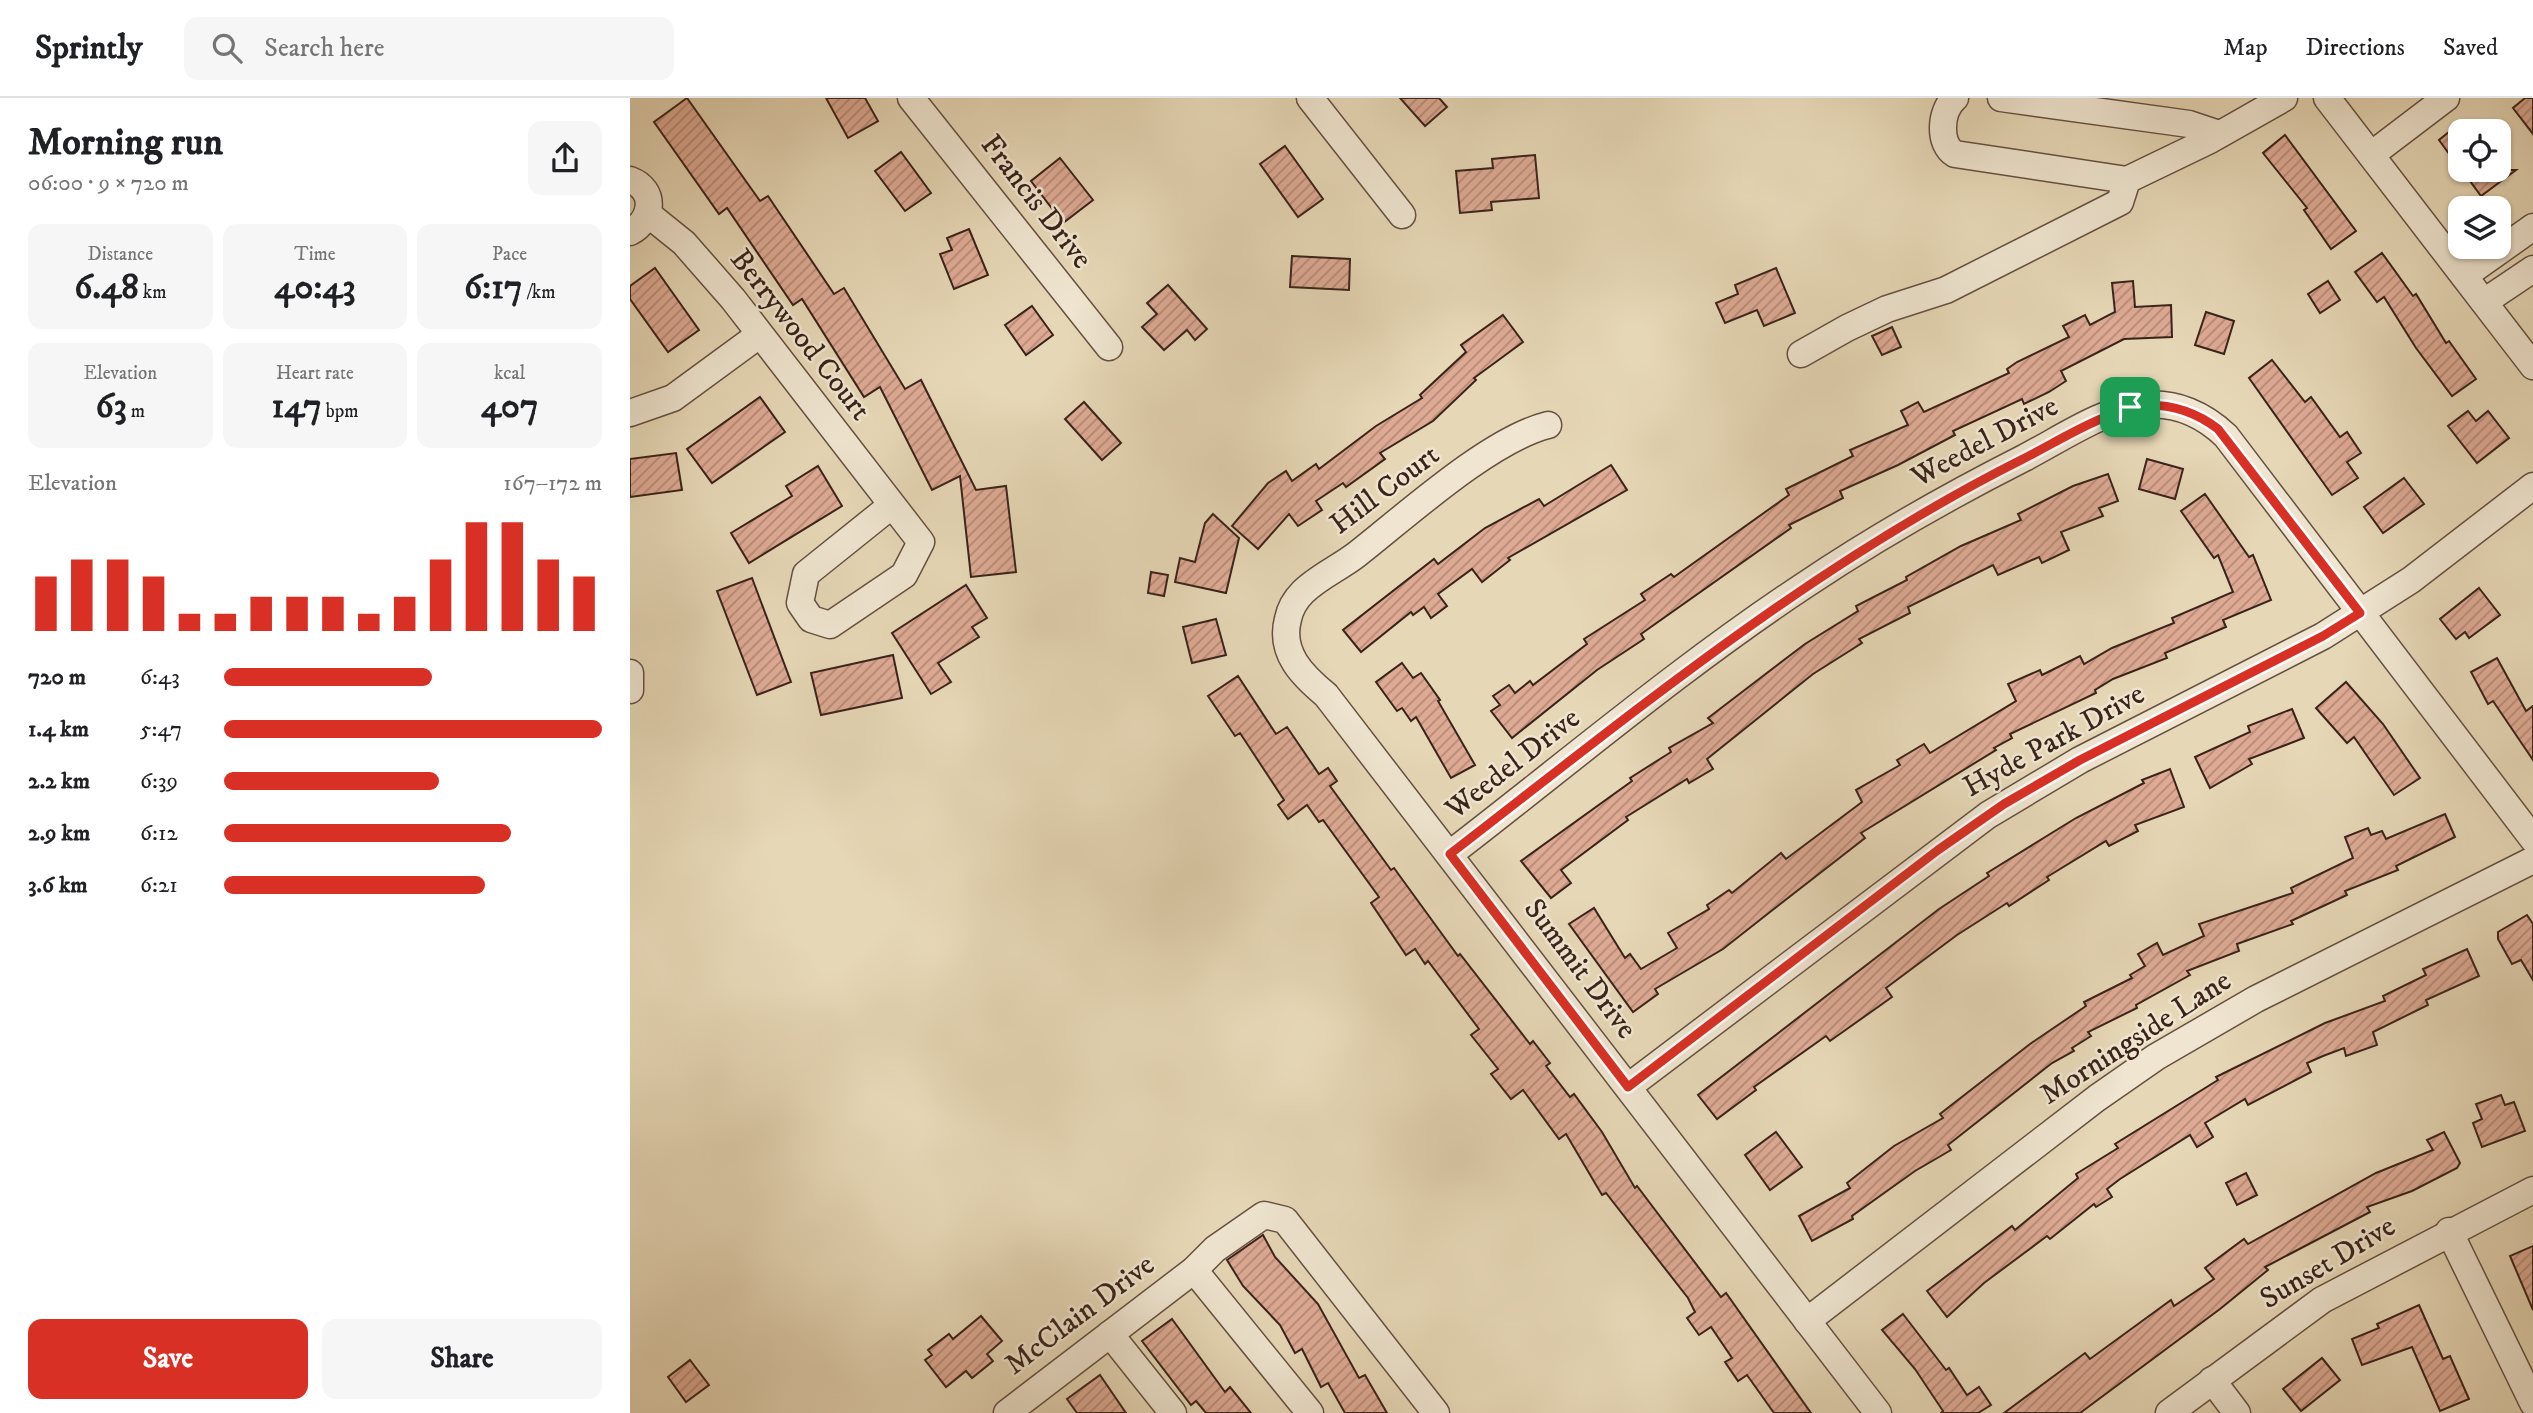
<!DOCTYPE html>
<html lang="en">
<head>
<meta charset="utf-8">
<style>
	:root { --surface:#fff; --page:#f6f6f6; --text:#202124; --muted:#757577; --line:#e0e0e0; --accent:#d93025 }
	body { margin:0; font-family:"IM FELL DW Pica",serif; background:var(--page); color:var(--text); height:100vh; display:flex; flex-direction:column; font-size:26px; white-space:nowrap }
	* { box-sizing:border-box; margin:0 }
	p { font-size:23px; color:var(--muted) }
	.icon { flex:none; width:38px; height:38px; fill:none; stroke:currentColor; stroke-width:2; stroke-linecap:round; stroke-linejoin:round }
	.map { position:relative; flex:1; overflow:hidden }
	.side { display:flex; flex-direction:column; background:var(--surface); width:630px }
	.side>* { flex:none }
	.buttons { position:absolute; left:1818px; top:21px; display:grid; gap:14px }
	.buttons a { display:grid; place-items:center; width:63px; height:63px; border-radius:14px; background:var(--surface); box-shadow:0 2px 5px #0004; font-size:35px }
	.pin { position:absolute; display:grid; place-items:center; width:60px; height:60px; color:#fff; margin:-30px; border-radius:14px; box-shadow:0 4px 10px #0006 }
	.round { display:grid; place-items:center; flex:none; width:74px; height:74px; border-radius:14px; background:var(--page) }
	.summary { display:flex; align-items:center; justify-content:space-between; height:119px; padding:0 28px }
	h1 { font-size:38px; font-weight:700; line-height:52px }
	.metrics { display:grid; grid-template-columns:repeat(3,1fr); gap:10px; height:119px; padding:7px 28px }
	.metrics div { display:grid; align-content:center; border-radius:14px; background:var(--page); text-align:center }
	.metrics b { font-size:35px; font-weight:700 }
	.metrics small { font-size:19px; font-weight:400 }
	.metrics p { font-size:19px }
	.chart { height:196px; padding:14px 28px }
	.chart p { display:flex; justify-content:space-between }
	.chart svg { width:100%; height:126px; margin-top:7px; stroke:var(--accent); stroke-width:6 }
	.button { display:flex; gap:14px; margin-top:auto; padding:14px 28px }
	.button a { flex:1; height:80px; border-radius:14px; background:var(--accent); color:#fff; font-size:28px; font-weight:700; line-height:80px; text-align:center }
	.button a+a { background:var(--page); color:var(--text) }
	ul { padding:0 28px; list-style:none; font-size:23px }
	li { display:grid; grid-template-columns:112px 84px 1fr; align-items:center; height:52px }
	li i { height:18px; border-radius:9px; background:var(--accent) }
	header { display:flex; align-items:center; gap:42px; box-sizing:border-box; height:98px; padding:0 35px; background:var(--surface); border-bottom:2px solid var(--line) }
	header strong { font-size:33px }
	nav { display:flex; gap:38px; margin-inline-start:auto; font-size:24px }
	.search { width:490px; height:63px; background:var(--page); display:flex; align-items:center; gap:18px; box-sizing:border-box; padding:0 24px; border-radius:14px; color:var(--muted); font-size:26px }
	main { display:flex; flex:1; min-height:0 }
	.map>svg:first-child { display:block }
	.building { fill:url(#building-hatch); stroke:#3a231a; stroke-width:2 }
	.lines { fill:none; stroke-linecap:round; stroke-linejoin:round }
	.minor-casing { stroke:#655041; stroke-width:29 }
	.minor { stroke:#efe5d0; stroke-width:26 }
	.route-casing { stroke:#fff; stroke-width:14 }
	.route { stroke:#d93025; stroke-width:9 }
	.labels { text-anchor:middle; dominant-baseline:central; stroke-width:5; stroke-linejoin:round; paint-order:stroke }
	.street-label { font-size:30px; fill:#3a231a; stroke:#efe5d0 }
</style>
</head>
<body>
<header>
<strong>Sprintly</strong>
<div class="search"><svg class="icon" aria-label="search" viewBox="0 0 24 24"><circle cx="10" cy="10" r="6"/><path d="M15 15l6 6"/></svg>Search here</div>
<nav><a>Map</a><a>Directions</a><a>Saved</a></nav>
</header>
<main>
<section class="side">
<div class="summary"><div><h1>Morning run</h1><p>06:00 · 9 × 720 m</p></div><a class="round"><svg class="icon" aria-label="share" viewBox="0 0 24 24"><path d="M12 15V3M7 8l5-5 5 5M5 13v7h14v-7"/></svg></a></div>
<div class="metrics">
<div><p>Distance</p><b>6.48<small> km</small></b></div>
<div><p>Time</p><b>40:43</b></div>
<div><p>Pace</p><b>6:17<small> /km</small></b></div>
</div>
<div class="metrics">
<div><p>Elevation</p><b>63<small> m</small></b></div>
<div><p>Heart rate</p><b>147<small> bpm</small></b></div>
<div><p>kcal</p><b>407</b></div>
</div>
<div class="chart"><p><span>Elevation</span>167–172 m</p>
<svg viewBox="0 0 160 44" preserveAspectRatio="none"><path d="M5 44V25M15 44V19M25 44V19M35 44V25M45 44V38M55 44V38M65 44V32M75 44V32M85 44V32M95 44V38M105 44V32M115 44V19M125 44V6M135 44V6M145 44V19M155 44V25"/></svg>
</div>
<ul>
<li><b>720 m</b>6:43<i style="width:55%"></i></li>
<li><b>1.4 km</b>5:47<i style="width:100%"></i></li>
<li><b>2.2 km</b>6:39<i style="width:57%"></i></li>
<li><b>2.9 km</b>6:12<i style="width:76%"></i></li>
<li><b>3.6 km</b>6:21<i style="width:69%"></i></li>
</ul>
<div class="button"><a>Save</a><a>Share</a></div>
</section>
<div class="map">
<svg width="1903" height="1315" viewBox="0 0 1903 1315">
	<defs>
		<pattern id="building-hatch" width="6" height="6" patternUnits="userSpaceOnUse" patternTransform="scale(1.75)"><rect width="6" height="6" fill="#deaa94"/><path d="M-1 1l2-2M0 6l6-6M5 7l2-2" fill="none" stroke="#b58a78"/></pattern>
	</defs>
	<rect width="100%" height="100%" fill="#e6d7b6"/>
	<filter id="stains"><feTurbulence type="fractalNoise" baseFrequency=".00286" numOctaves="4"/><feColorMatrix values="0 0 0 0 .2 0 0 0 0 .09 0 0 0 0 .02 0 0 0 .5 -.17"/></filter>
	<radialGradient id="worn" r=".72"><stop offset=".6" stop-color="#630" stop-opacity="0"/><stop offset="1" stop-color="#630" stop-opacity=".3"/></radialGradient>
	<!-- building -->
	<g class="building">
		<polygon points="57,0 130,103 138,98 204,196 214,190 275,291 291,282 346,392 376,388 386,474 341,479 330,378 302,392 250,289 234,299 172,201 163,207 97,110 89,116 24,24"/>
		<polygon points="196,0 235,0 248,23 218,40"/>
		<polygon points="770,0 809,0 817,9 795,28"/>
		<polygon points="1895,0 1903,0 1903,36 1883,10"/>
		<polygon points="1830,25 1830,71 1809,42"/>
		<polygon points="1655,37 1726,133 1701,151 1674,112 1677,110 1633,55"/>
		<polygon points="655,48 693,101 668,119 630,66"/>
		<polygon points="271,54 301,95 275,113 245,73"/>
		<polygon points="905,57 909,100 861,104 862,112 830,115 826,73 863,70 862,61"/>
		<polygon points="430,60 463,102 433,125 401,83"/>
		<polygon points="1832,72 1886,72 1851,98"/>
		<polygon points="339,131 358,177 324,191 310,156 322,152 317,140"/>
		<polygon points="1752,155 1783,198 1786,196 1816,245 1819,243 1846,281 1822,298 1786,250 1754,199 1747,204 1725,174"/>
		<polygon points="662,158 720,161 719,192 660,189"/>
		<polygon points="25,170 69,232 38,254 0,201 0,188"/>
		<polygon points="1146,170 1165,215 1134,228 1127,212 1095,225 1086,205 1108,196 1105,187"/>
		<polygon points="1503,183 1505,209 1541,207 1542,239 1494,241 1431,273 1436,283 1419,294 1394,306 1392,301 1323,333 1325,337 1268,367 1210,393 1213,400 1159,427 1161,430 1011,536 1014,541 967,572 882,640 861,613 870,607 863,598 879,587 885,595 900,583 903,587 957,546 954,541 1015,502 1011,496 1041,476 1044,479 1159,397 1156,391 1223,358 1220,352 1278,327 1271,313 1288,304 1294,314 1379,275 1377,271 1387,264 1439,239 1433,228 1455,217 1460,227 1485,214 1482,185"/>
		<polygon points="1698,183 1710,202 1690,215 1678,196"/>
		<polygon points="538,187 577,231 565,242 557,232 534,252 512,229 527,216 517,205"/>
		<polygon points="402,208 423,237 396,257 375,227"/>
		<polygon points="1576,214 1604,223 1594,256 1565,247"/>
		<polygon points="873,217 893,244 844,280 846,282 803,323 750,355 755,361 716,389 713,385 686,403 692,412 668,428 659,416 628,451 602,428 638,385 656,373 662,383 686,366 689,371 746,328 792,300 790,297 836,254 831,247"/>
		<polygon points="1262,229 1271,249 1252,257 1242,238"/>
		<polygon points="1642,262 1675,304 1681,299 1710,339 1717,334 1731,355 1717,364 1728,380 1702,397 1619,280"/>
		<polygon points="130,299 155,334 82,385 57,351"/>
		<polygon points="454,304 491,345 472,362 435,321"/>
		<polygon points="1838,313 1846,323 1858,313 1879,340 1847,365 1818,328"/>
		<polygon points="46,355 52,392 0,399 0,361"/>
		<polygon points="1517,361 1553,371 1545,401 1509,391"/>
		<polygon points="981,367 997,392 878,460 880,462 852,484 842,471 808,496 817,508 801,520 794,509 783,517 781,514 731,554 713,532 804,461 808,466 855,430 909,401 914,408"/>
		<polygon points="188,368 212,408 119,465 101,435 162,398 156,388"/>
		<polygon points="1478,376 1488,403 1469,410 1473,418 1431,434 1439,452 1412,465 1409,459 1368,477 1363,467 1278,509 1280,515 1229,541 1232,545 1183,576 1077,661 1083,671 1059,685 1057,681 996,719 998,722 931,772 941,785 921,800 891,763 1002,683 1000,680 1041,654 1039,650 1083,625 1078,620 1175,546 1228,513 1226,508 1277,482 1276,479 1331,448 1391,422 1388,416 1443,388"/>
		<polygon points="1774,380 1794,406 1753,435 1734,409"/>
		<polygon points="1575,396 1619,459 1623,457 1641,502 1593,522 1596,529 1535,555 1537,560 1483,581 1465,592 1466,595 1380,636 1382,640 1364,650 1366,652 1231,735 1235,740 1140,814 1093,851 1025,891 1028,896 1003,914 939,826 964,810 995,860 1000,856 1011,871 1047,850 1038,835 1079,811 1077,807 1099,792 1102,795 1151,755 1156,761 1232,704 1226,692 1270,667 1267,662 1294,646 1300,655 1386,603 1378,586 1410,572 1412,577 1450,558 1454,566 1482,550 1544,525 1542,520 1603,494 1588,457 1584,460 1551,413"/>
		<polygon points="583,416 609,440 596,495 545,484 550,460 565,464 575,425"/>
		<polygon points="521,474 538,477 534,498 518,495"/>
		<polygon points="122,480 161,584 127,597 87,493"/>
		<polygon points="336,487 357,520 342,529 349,539 308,565 321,584 301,596 262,535"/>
		<polygon points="1849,490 1870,517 1839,540 1835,534 1826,541 1810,521"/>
		<polygon points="586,521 596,557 562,565 553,529"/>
		<polygon points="263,557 272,600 191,617 181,575"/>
		<polygon points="1867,560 1896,613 1903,608 1903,662 1863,603 1858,606 1841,574"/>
		<polygon points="772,565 783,580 791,575 810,602 808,603 845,667 821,680 786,619 781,623 772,610 767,613 746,584"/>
		<polygon points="608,578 646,636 657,629 689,676 698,670 707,683 700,688 761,772 764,770 828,858 830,856 900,946 903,943 920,965 916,968 940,999 944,996 972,1034 1005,1090 1007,1088 1091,1199 1096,1195 1181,1315 1144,1315 1117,1277 1108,1283 1095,1264 1102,1260 1081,1229 1069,1237 1057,1220 1065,1214 1058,1200 976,1095 972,1097 936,1036 929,1041 893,992 881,1001 861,976 868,971 841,937 849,931 798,863 795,866 785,851 776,857 741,805 749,799 693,722 689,724 677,707 658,721 648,707 654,702 610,635 605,638 578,598"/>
		<polygon points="1716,584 1753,626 1790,680 1764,697 1724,639 1717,645 1686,610"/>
		<polygon points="1662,611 1674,640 1619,661 1622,666 1580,690 1565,659 1620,634 1618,628"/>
		<polygon points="1540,671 1554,709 1505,727 1508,733 1479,748 1476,743 1417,779 1419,782 1379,808 1377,805 1327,837 1256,890 1262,899 1200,943 1196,938 1124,989 1126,992 1087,1021 1068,997 1309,811 1359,778 1357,775 1446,720 1514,685 1512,682"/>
		<polygon points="1815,716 1825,739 1766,768 1768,772 1715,793 1717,797 1661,823 1663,826 1607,846 1609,853 1557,873 1560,877 1506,907 1507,910 1458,934 1461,938 1442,950 1444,953 1422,965 1318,1047 1321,1052 1285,1073 1222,1118 1223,1121 1182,1143 1169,1118 1220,1090 1217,1085 1264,1048 1313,1020 1310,1016 1400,946 1456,908 1454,904 1502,880 1500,877 1515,868 1508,856 1527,845 1533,857 1574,838 1569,826 1663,795 1661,790 1723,760 1715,739 1738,730 1741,737 1752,733 1756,741"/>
		<polygon points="1897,817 1903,826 1903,882 1891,862 1882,866 1868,841 1868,834"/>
		<polygon points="1837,851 1849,878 1796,902 1798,907 1743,934 1747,947 1716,958 1714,950 1693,958 1677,965 1681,974 1618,1007 1615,1001 1575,1025 1583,1039 1567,1049 1560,1037 1490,1081 1477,1091 1482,1099 1466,1109 1464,1106 1420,1141 1417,1138 1354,1185 1317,1219 1297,1193 1382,1128 1385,1132 1448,1080 1446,1076 1488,1050 1485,1046 1588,982 1586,979 1695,925 1755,903 1753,898 1796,877 1793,871"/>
		<polygon points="1871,997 1875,1007 1884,1004 1895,1033 1852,1049 1843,1025 1852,1021 1846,1006"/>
		<polygon points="1146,1034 1172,1069 1140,1092 1115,1057"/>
		<polygon points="1814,1034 1830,1065 1827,1070 1782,1093 1737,1109 1740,1114 1635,1169 1638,1172 1590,1211 1450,1315 1374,1315 1455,1255 1460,1261 1541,1202 1544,1208 1584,1181 1575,1170 1614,1141 1618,1146 1746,1075 1803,1052 1797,1042"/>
		<polygon points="1616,1075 1627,1097 1607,1107 1596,1085"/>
		<polygon points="633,1137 645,1159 688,1206 729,1280 735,1277 757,1315 715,1315 698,1285 691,1289 672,1251 665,1255 650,1227 613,1188 597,1162"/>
		<polygon points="1903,1148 1903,1212 1880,1158"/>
		<polygon points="1789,1207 1813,1261 1820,1258 1839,1301 1810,1313 1782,1249 1732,1267 1722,1241 1749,1230 1747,1226"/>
		<polygon points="1273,1216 1316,1272 1319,1270 1337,1297 1349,1289 1361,1307 1348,1315 1311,1315 1313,1313 1285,1271 1252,1232"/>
		<polygon points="351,1218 372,1243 357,1256 363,1263 342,1280 336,1273 316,1289 295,1262 302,1257 298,1252 319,1236 323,1241"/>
		<polygon points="542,1221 595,1294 600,1289 621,1315 576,1315 566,1303 561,1307 512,1243"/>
		<polygon points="1692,1260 1710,1282 1671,1313 1653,1291"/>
		<polygon points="60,1262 79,1287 56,1304 38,1279"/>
		<polygon points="470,1277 496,1315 447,1315 437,1301"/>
	</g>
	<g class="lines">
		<defs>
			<g id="minor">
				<polyline points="281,0 479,249"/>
				<polyline points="680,0 772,117"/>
				<path d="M 1325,0 C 1310,13 1308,46 1325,56 L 1497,82"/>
				<polyline points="1371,0 1559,26 1589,36"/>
				<polyline points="1697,0 1903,268"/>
				<polyline points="1741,57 1816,0"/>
				<path d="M 0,82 C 27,92 23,122 0,134"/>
				<polyline points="18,116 54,145 103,201 291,444 274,477 200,527 181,521 170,505 176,476 262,407"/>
				<polyline points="1834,178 1903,129"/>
				<polyline points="1854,204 1903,171"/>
				<polyline points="1171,256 1217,230 1257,211 1316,192 1490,104 1497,82 1580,42 1654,0"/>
				<polyline points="0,315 43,300 129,237"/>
				<path d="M 918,327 C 859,342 776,418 726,457 C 709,470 688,479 673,494 C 666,501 660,511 658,521 C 649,555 673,578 696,597 L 1248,1315"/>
				<polyline points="0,575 0,592"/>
				<path d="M 820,756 C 937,666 1051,569 1175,487 C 1245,440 1319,398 1394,360 C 1431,341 1473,311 1515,307 C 1546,304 1574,317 1596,338 L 1903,741"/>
				<polyline points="998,989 1358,717 1450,662 1693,538 1781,482 1903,388"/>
				<polyline points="1819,1133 1903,1305"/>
				<polyline points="564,1172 680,1315"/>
				<polyline points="1177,1223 1467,1000 1526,959 1626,901 1903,762"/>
				<polyline points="480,1236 543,1315"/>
				<polyline points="1582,1282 1607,1315"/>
				<polyline points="377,1315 564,1172 585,1151 634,1117 655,1122 806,1315"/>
				<polyline points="1539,1315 1692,1202 1903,1092"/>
			</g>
		</defs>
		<!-- minor casing -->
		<use href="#minor" class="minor-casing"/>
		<!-- minor -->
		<use href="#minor" class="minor"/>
	</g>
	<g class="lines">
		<defs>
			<path id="route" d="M 1517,307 C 1544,307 1566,314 1588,331 L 1730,515 L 1693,538 L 1450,662 L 1374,706 L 1308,752 L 998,989 L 820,756 C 1004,614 1182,467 1391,362 C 1431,342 1472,314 1517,307 Z"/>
		</defs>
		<!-- route casing -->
		<use href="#route" class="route-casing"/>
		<!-- route -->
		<use href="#route" class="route"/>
	</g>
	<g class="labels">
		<!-- street labels -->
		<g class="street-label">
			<text transform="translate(406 104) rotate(52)">Francis Drive</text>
			<text transform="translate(170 237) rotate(52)">Berrywood Court</text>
			<text transform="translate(1355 344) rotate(-28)">Weedel Drive</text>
			<text transform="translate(755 392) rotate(-37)">Hill Court</text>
			<text transform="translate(1424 643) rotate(-29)">Hyde Park Drive</text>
			<text transform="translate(883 666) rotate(-38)">Weedel Drive</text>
			<text transform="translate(950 871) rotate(53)">Summit Drive</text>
			<text transform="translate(1506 940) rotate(-33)">Morningside Lane</text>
			<text transform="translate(1698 1165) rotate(-31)">Sunset Drive</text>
			<text transform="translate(450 1217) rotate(-37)">McClain Drive</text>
		</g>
	</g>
	<rect width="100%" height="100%" filter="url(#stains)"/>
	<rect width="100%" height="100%" fill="url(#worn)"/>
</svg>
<div class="buttons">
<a><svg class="icon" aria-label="locate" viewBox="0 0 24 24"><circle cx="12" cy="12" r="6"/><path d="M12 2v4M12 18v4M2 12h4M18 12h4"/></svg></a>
<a><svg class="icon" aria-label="layers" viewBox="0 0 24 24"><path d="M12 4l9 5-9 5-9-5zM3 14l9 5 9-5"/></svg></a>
</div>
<div class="pin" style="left:1500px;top:309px;background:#1e9e55"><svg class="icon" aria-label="arrive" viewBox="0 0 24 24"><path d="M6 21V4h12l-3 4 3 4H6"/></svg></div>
</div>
</main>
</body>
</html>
